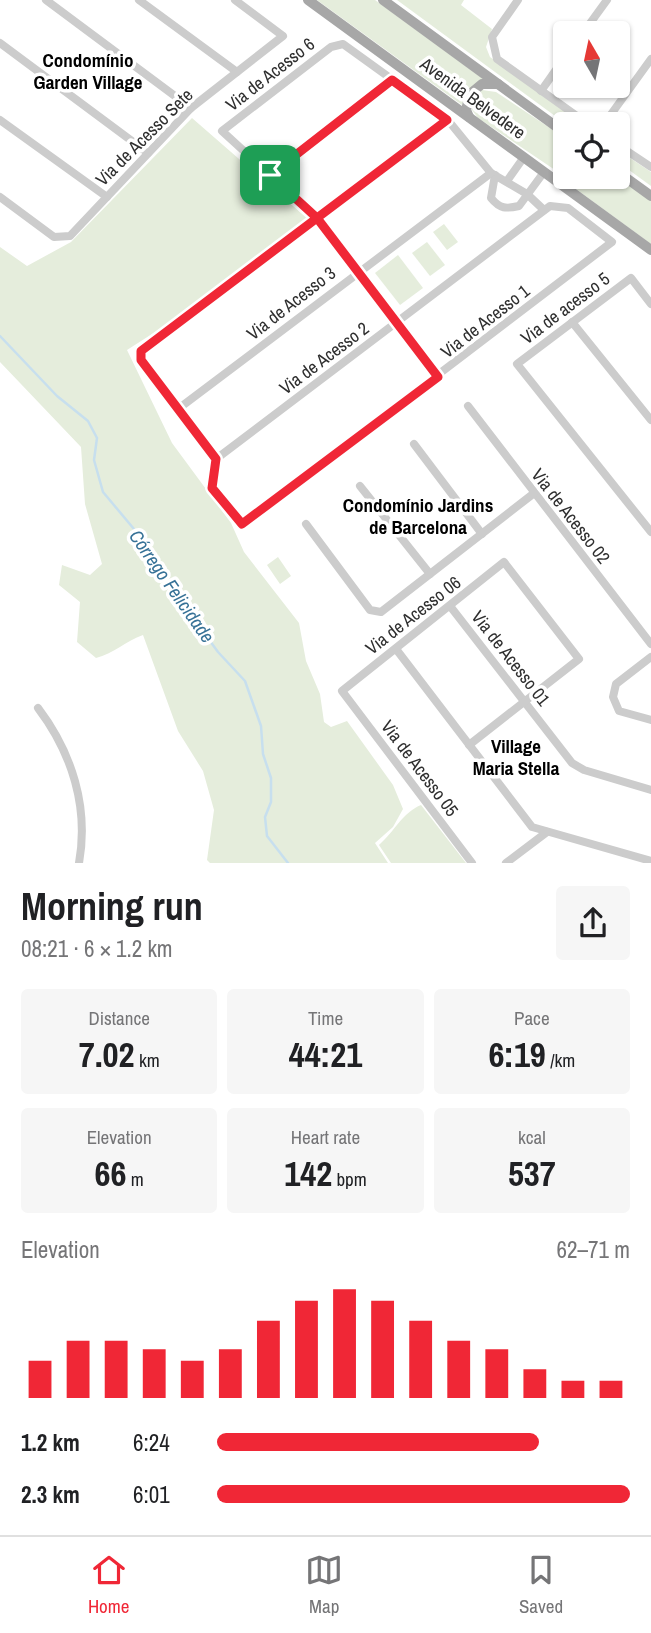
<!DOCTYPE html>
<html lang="en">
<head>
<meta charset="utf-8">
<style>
	:root { --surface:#fff; --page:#f6f6f6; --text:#202124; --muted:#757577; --line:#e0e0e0; --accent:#f02736 }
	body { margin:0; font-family:"Archivo Narrow",sans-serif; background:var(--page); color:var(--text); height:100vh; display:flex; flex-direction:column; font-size:26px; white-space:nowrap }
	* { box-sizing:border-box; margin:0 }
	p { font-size:23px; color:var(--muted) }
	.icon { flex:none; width:38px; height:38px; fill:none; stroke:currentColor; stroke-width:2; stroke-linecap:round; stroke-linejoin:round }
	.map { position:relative; height:863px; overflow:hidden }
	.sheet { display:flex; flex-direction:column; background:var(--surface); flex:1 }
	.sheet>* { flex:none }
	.needle { width:46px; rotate:351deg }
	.tools { position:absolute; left:553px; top:21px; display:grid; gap:14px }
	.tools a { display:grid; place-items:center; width:77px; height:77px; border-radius:7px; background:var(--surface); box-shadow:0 2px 5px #0004; font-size:35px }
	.pin { position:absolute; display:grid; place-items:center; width:60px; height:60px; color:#fff; margin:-30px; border-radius:14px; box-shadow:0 4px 10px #0006 }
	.round { display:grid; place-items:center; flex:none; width:74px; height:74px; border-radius:7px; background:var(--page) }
	.head { display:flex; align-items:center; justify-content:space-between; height:119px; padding:0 21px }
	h1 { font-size:38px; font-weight:700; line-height:52px }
	.stats { display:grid; grid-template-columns:repeat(3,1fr); gap:10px; height:119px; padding:7px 21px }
	.stats div { display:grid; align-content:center; border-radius:7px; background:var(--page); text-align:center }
	.stats b { font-size:35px; font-weight:700 }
	.stats small { font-size:19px; font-weight:400 }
	.stats p { font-size:19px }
	.chart { height:196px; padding:14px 21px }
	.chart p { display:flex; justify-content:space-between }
	.chart svg { width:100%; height:126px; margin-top:7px; stroke:var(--accent); stroke-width:6 }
	ul { padding:0 21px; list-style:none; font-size:23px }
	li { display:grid; grid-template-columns:112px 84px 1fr; align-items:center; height:52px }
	li i { height:18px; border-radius:9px; background:var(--accent) }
	.tabs { display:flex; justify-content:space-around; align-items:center; height:98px; border-top:2px solid var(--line); background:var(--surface); font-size:19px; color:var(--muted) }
	.tabs a { display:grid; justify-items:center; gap:4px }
	.tabs .active { color:var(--accent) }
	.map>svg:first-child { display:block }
	.green { fill:#e5eddc }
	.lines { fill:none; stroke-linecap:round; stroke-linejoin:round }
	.stream { stroke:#c7dfee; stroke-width:2.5 }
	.minor { stroke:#ccc; stroke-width:8 }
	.major { stroke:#a7a7a7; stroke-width:10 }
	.route-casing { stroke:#fff; stroke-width:14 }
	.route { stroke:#f02736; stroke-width:9 }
	.labels { text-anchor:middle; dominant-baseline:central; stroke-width:7; stroke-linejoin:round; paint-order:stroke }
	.street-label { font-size:18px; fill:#2f2f2f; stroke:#fff }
	.neighbourhood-label { font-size:19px; font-weight:bold; fill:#000; stroke:#fff }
	.water-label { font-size:19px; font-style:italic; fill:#377297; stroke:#fff }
</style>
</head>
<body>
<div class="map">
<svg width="651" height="863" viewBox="0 0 651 863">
	<rect width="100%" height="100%" fill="#fff"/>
	<!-- green -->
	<g class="green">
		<polygon points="317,0 375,0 486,81 467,90 462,105"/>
		<polygon points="397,0 464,0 461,5 492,29 486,47 490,57 582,124 566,124"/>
		<polygon points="482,90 496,92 565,138 565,172 555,170 478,118 472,110 472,99"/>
		<path d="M 192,118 L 307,218 L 177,318 L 127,350 L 172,443 L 231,523 L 244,552 L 299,623 L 306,661 L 320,694 L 324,722 L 331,727 L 347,721 L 393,785 L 403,809 L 393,827 L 375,843 L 388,863 L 210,863 L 207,860 L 214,810 L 203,771 L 178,731 L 143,635 C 126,641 113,654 96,658 L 77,642 L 80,602 L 59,585 L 62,565 L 90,575 L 102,564 L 85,504 L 81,447 L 0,362 L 0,247 L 27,266 L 71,242 Z"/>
		<polygon points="618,150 651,172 651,186 618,162"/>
		<polygon points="576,177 618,177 651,200 651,244 565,181"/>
		<polygon points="444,224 458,242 447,250 433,232"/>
		<polygon points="427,242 445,265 430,276 412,253"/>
		<polygon points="398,255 423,288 400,305 375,273"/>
		<polygon points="278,557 291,576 280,584 267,565"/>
		<path d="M 421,805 L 466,863 L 391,863 L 379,845 C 395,831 402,813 421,805 Z"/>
	</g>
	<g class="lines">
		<!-- stream -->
		<polyline class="stream" points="0,336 57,396 88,421 97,438 94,460 103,492 144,541 167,582 218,652 245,681 261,726 263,754 271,778 271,802 265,817 267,836 288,863"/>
		<!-- minor -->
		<g class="minor">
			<polyline points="46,0 191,108"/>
			<polyline points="139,0 237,72"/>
			<polyline points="518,0 492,37 497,59 588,124"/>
			<polyline points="583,33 607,0"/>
			<polyline points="0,43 148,153"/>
			<polyline points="541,91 565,57"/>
			<polyline points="0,120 107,197"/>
			<polyline points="604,124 651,59"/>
			<polyline points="618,145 651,167"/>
			<polyline points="270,175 392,80"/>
			<path d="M 495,175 L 491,198 C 500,209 506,209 519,206 L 544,172"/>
			<polyline points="507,181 524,157"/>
			<polyline points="0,197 54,237 70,236 191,108 283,36 235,0"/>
			<polyline points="651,304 631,278 517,364 651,532"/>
			<polyline points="572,322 651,420"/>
			<polyline points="438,377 317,218 222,131 331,47 343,44 447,119 491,173 527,194 544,210"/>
			<polyline points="468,406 651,644"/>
			<polyline points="178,409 491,173"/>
			<polyline points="414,444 482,534"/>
			<polyline points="216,459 550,206 568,208 612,242 242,524 212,488 216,459 141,360 141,351 447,119"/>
			<polyline points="360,486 430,574"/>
			<polyline points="306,524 370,610 381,612 533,494"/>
			<polyline points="450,606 572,763 584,770 651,790"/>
			<polyline points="396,649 532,827 651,861"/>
			<polyline points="651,657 616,684 613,697 619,711 651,720"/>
			<path d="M 38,708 C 72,753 89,807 79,863"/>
			<polyline points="469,745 579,659 504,562 342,691 472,863"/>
			<polyline points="506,863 547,832"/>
		</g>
		<!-- major -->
		<g class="major">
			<polyline points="308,0 651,250"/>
			<polyline points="383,0 565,133"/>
			<polyline points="469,117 466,110 470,94 482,84 498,84"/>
			<polyline points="618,172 651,196"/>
		</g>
	</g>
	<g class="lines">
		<defs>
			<polyline id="route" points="270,175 317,218 141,351 141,360 216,459 212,488 242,524 438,377 317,218 447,120 392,80 270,175"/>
		</defs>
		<!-- route casing -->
		<use href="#route" class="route-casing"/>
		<!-- route -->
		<use href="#route" class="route"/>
	</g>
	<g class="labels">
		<!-- street labels -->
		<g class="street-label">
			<text transform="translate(270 74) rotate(-38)">Via de Acesso 6</text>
			<text transform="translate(473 98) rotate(36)">Avenida Belvedere</text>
			<text transform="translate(144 137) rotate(-45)">Via de Acesso Sete</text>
			<text transform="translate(291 303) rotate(-38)">Via de Acesso 3</text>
			<text transform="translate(565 308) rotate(-37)">Via de acesso 5</text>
			<text transform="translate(485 321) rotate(-38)">Via de Acesso 1</text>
			<text transform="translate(324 358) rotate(-37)">Via de Acesso 2</text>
			<text transform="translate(571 516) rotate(52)">Via de Acesso 02</text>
			<text transform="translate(413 615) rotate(-38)">Via de Acesso 06</text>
			<text transform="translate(511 658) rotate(52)">Via de Acesso 01</text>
			<text transform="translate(420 768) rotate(53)">Via de Acesso 05</text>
		</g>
		<!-- neighbourhood labels -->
		<g class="neighbourhood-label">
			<text x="88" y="60">Condomínio<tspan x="88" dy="22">Garden Village</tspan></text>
			<text x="418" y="505">Condomínio Jardins<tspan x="418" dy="22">de Barcelona</tspan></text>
			<text x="516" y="746">Village<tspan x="516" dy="22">Maria Stella</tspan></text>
		</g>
		<!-- water labels -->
		<g class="water-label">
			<text transform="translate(172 586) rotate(55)">Córrego Felicidade</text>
		</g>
	</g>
</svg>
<div class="tools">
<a><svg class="needle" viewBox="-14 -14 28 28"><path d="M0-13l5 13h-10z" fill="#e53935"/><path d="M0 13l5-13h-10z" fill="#757577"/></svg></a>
<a><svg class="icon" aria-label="locate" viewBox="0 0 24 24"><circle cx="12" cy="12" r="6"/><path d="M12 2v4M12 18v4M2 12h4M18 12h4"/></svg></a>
</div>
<div class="pin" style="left:270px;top:175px;background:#1e9e55"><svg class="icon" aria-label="arrive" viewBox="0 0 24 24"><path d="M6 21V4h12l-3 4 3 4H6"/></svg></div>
</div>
<section class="sheet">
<div class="head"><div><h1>Morning run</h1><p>08:21 · 6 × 1.2 km</p></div><a class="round"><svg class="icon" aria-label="share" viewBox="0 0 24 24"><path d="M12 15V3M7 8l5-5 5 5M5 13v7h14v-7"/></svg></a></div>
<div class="stats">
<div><p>Distance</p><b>7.02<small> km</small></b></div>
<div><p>Time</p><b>44:21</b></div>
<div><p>Pace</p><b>6:19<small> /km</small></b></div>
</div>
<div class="stats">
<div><p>Elevation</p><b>66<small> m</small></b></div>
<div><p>Heart rate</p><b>142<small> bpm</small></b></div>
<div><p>kcal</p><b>537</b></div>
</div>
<div class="chart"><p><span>Elevation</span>62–71 m</p>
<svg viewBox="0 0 160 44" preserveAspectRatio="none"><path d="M5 44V31M15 44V24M25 44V24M35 44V27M45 44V31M55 44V27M65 44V17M75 44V10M85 44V6M95 44V10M105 44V17M115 44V24M125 44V27M135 44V34M145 44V38M155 44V38"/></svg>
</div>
<ul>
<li><b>1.2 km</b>6:24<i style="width:78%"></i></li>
<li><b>2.3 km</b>6:01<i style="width:100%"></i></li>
</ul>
</section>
<nav class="tabs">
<a class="active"><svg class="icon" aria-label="home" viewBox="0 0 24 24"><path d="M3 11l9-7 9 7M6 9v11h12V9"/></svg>Home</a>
<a><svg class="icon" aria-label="map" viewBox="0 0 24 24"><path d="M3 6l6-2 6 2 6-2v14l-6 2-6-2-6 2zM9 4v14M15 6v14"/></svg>Map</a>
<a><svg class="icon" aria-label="saved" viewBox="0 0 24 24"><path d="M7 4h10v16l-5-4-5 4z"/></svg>Saved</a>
</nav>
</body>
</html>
